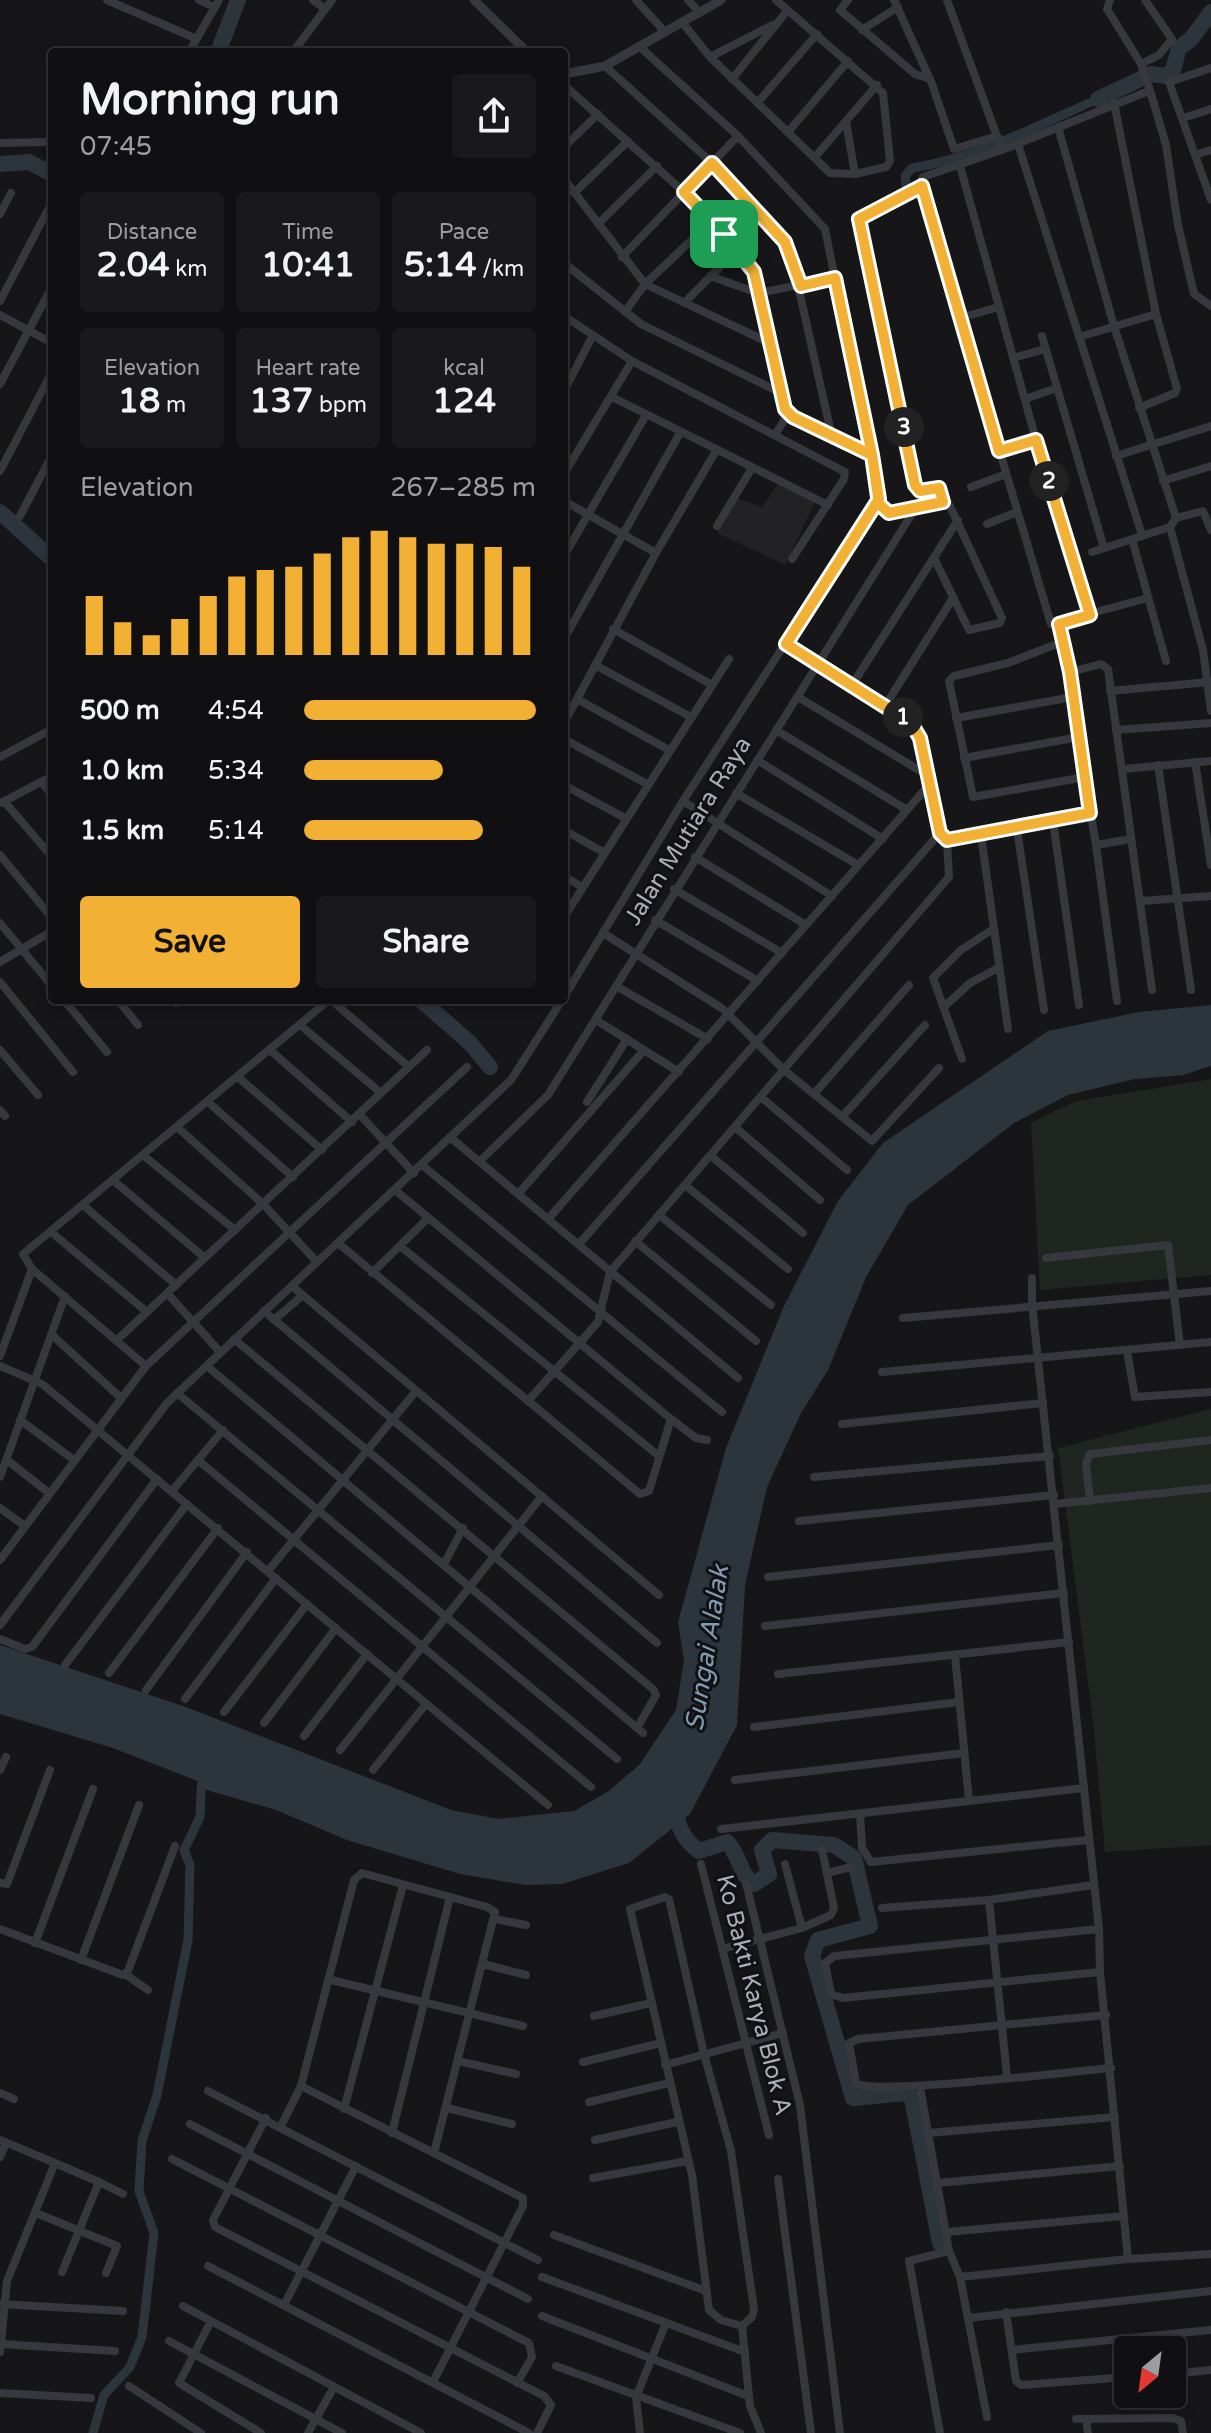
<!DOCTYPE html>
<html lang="en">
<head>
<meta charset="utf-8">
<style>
	:root { --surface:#101012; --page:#19191b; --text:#f1f3f6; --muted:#9c9d9f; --line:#303032; --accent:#f2b134 }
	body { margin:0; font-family:"Varela Round",sans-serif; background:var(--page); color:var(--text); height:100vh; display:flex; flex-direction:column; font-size:30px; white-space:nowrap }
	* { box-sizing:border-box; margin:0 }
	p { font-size:26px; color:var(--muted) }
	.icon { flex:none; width:44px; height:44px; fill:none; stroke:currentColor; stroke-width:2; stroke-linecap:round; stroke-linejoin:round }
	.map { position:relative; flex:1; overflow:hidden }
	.sheet { position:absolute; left:48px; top:48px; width:520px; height:956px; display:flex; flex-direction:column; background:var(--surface); border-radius:8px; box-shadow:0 4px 12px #0003,0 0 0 2px var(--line) }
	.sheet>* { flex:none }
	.needle { width:52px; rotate:209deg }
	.fabs { position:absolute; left:1114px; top:2336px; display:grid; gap:16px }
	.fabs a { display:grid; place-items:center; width:72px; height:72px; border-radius:8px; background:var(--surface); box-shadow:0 4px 12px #0003,0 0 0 2px var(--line); font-size:40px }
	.pin { position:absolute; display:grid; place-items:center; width:68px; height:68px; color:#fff; margin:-34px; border-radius:16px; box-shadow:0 4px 12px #0006 }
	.km { position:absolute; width:40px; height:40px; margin:-20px; border-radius:50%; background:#222; color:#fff; font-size:22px; line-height:40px; text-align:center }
	.round { display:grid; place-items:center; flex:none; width:84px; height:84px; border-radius:8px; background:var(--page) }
	.overview { display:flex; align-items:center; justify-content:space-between; height:136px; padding:0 32px }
	h1 { font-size:44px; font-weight:800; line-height:60px }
	.figures { display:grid; grid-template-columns:repeat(3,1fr); gap:12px; height:136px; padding:8px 32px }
	.figures div { display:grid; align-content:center; border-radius:8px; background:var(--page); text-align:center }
	.figures b { font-size:34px; font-weight:800 }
	.figures small { font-size:22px; font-weight:400 }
	.figures p { font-size:22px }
	.chart { height:224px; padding:16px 32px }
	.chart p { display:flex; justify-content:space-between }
	.chart svg { width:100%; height:144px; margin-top:8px; stroke:var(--accent); stroke-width:6 }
	.cta { display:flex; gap:16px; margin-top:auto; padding:16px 32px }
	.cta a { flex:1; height:92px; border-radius:8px; background:var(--accent); color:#111; font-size:32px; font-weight:800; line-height:92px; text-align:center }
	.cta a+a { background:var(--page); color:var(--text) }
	ul { padding:0 32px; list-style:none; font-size:26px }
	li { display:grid; grid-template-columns:128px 96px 1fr; align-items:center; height:60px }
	li i { height:20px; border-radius:10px; background:var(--accent) }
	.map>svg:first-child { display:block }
	.built { fill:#222225 }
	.green { fill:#1e261f }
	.water { fill:#2c353c }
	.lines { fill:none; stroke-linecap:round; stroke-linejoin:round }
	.canal { stroke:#2c353c; stroke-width:9 }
	.river { stroke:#2c353c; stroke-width:16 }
	.minor { stroke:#37383d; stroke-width:8 }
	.tertiary { stroke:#37383d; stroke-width:9 }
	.route-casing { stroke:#fff; stroke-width:16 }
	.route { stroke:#f2b134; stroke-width:10 }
	.labels { text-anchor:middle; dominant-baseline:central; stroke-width:6; stroke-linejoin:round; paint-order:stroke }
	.street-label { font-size:24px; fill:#a8adb8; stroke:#111113 }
	.water-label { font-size:26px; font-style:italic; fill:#7f9bb3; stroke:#111113 }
</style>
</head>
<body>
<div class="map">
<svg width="1211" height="2433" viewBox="0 0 1211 2433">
	<rect width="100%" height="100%" fill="#161618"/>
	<!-- built -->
	<polygon class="built" points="780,481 816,500 785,565 717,533 737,498 762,507"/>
	<!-- green -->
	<g class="green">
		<polygon points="1211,1079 1211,1275 1040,1290 1031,1123 1076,1101"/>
		<polygon points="1211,1409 1211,1845 1105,1852 1093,1721 1058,1448"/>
	</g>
	<!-- water -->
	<polygon class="water" points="1211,1005 1211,1066 1183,1075 1135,1079 1068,1095 1014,1123 908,1205 866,1277 828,1370 801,1413 767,1487 745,1585 737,1725 690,1814 629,1863 562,1884 525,1885 460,1874 347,1840 276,1810 200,1788 205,1784 113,1748 0,1714 0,1645 186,1707 451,1810 499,1819 574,1811 609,1791 640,1764 676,1710 684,1660 678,1622 726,1448 784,1306 838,1201 883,1143 1048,1031 1139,1012"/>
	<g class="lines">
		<!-- canal -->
		<g class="canal">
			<path d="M 900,196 L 907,193 L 905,176 L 912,168 C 976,158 1039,125 1098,99"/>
			<polyline points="93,2433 104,2395 130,2367 142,2337 154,2233 139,2191 142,2141 157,2095 188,1940 190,1865 184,1850 200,1817 202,1771"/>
		</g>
		<!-- river -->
		<g class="river">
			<polyline points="218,52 238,0"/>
			<polyline points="1098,99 1151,74 1166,76 1173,70 1179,48 1191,39 1211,12"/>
			<polyline points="0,164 29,162 52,174"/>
			<polyline points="0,512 52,559"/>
			<polyline points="421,1000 470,1043 490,1067"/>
			<path d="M 673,1806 C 678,1825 683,1840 699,1851 L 727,1842 C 740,1855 739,1874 754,1884 L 769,1874 L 762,1850 L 772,1840 L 834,1845 L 854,1858 L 870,1926 L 818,1940 L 812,1956 L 853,2098 L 905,2093 L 912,2098 L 940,2243"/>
		</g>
		<!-- minor -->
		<g class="minor">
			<polyline points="107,0 197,39"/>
			<polyline points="199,0 214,7"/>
			<polyline points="313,0 325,9"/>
			<polyline points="636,0 665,32"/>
			<polyline points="688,0 699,12"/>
			<polyline points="848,0 840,10 915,74 930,79"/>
			<polyline points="894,0 932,84 954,149 997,136"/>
			<polyline points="947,0 1002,150"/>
			<polyline points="1110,0 1107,9 1141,64 1149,87 1166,145 1178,225 1194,294 1211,306"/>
			<polyline points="682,22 710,57 830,173 855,174 886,167 890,161 883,93 776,0"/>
			<polyline points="862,30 898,7"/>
			<polyline points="640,47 738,136 825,229 882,510 894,514 949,504 1002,618 1000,623 969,630 934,558"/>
			<polyline points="189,52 219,0"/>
			<polyline points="293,52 332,0"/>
			<polyline points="710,57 772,25"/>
			<polyline points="1141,64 1159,55 1172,39 1145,0"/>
			<polyline points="605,66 712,163 790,250 832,437"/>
			<polyline points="1211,68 1169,82 1211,200"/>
			<polyline points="732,79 787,11"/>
			<path d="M 564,85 L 684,192 L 747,259 C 774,300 764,374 788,414 L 872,455"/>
			<polyline points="758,102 817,34"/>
			<polyline points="1114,103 1156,314 1177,389 1175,393 1139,408"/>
			<polyline points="1183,118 1211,109"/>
			<polyline points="846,122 855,174"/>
			<polyline points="1058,127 1114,326 1176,518 1170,527 1092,552"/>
			<polyline points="789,131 848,61"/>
			<polyline points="0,143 52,142"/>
			<polyline points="1018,144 1142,535"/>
			<polyline points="564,147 598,114"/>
			<polyline points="1195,155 1211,150"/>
			<polyline points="815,157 877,85"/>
			<polyline points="960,166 1036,440 1090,615"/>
			<polyline points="564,179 645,284 772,344"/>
			<polyline points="922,186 859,219 916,487 920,491 939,488 943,502"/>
			<polyline points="574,193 628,141"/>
			<polyline points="0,214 11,193"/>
			<polyline points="598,224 657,166"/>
			<polyline points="622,257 738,136"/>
			<polyline points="564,263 641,324 779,392"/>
			<polyline points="710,276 758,293 835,278"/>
			<polyline points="0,301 52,202"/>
			<polyline points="684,303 738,249"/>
			<polyline points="625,312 645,284 712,221"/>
			<polyline points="0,315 52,343"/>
			<polyline points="564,316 632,361 845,472 844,479 792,559"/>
			<polyline points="960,318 999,307"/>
			<polyline points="1042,336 1104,548"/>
			<polyline points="1079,337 1156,314"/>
			<polyline points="1013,358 1045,349"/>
			<polyline points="0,384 52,287"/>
			<polyline points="564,391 592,337"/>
			<polyline points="612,397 828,505"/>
			<polyline points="1025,399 1057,388"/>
			<polyline points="775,435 788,414"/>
			<polyline points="999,451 1036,440"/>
			<polyline points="1116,456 1211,426"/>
			<polyline points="0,471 52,372"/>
			<polyline points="564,474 632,361"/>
			<polyline points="1163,481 1211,466"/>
			<polyline points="971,487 1006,474"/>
			<polyline points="564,501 656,553"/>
			<polyline points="20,516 52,455"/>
			<polyline points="1176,518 1203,511 1211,530"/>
			<polyline points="987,524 1017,512"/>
			<polyline points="717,526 752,468"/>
			<polyline points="1170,527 1203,650 1211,711"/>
			<polyline points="1132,539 1166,661"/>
			<polyline points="564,556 646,415"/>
			<polyline points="1148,598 1051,624 920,183 923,177 1002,150 1149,91"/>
			<polyline points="1059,624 1096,845 1117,1001"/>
			<polyline points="613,629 712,685"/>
			<polyline points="564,639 680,433"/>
			<polyline points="1062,642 1008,663 954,676 949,681 973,797 1085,777"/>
			<polyline points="595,665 691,717"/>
			<polyline points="1070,672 1101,664 1108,669 1152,990"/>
			<polyline points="852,685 958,520"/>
			<polyline points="1110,691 1210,682"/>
			<polyline points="798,697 927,775"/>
			<polyline points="577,699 669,750"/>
			<polyline points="885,706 953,598"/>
			<polyline points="956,718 1073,697"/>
			<polyline points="564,723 656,553 716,451"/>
			<polyline points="776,730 907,810"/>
			<polyline points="1116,730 1211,723"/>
			<polyline points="564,739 647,784"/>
			<polyline points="0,757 52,729"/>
			<polyline points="964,758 1079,737"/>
			<polyline points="757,760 883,839"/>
			<polyline points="1195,762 1211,865"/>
			<polyline points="1158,765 1191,990"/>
			<polyline points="1124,769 1211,761"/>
			<polyline points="41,782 52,795"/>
			<polyline points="564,785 625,818"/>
			<polyline points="736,793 858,865"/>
			<polyline points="4,801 52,857"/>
			<polyline points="683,801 832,896"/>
			<polyline points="1,803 52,776"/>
			<polyline points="1053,821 1079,1005"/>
			<polyline points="1017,829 1044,1010"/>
			<polyline points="564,830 603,852"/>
			<polyline points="981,835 1008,1029"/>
			<polyline points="947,840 1090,813"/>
			<polyline points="1096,845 1131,839"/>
			<polyline points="0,855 52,918"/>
			<polyline points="695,857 806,925"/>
			<polyline points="564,876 582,887"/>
			<polyline points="674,889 782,953"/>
			<polyline points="1140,901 1211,896"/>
			<polyline points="564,917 729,659"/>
			<polyline points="655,920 758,981"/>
			<polyline points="0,923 52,986"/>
			<polyline points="603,933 723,1009 784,1070 872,1141 939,1068"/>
			<polyline points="0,962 52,931"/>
			<polyline points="0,982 73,1072"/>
			<polyline points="616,986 708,1039"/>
			<polyline points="564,997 683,801 879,499"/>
			<polyline points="64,1000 107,1052"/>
			<polyline points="118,1000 138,1025"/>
			<polyline points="174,1000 176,1003"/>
			<polyline points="331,1000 409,1067"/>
			<polyline points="944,1007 970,983 998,968"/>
			<polyline points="596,1020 679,1072"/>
			<polyline points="300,1025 381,1093"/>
			<polyline points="0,1050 38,1095"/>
			<polyline points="270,1050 352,1122"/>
			<polyline points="962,1059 933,978 961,950 993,929"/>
			<polyline points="238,1077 322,1150"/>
			<polyline points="814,1094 909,985"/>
			<polyline points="761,1097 847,1170"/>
			<polyline points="208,1102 293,1177"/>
			<polyline points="587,1102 627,1039"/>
			<polyline points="0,1110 5,1116"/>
			<polyline points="360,1115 414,1173"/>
			<polyline points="842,1117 925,1025"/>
			<polyline points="177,1127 263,1204 317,1262"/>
			<polyline points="735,1127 820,1200"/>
			<polyline points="451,1138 738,1378"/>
			<polyline points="144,1156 235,1230"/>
			<polyline points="711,1156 803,1233"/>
			<polyline points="480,1161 548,1095 915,509"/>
			<polyline points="422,1165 722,1412"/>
			<polyline points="114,1181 205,1258"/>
			<polyline points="685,1185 788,1269"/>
			<polyline points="395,1190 671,1419 696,1438 707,1440"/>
			<polyline points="519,1193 644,1050"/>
			<polyline points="84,1206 176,1285"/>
			<polyline points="659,1215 771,1305"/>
			<polyline points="549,1218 929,785 920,738 911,723 786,644"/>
			<polyline points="51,1232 147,1312"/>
			<polyline points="635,1241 756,1341"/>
			<polyline points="338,1243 640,1494 649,1491 671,1419"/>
			<polyline points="579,1244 940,833"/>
			<polyline points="400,1246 659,1456"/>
			<polyline points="1046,1258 1168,1245 1180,1345"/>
			<polyline points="372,1273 427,1219"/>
			<polyline points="1032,1278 1032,1304 1099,1929 1100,1972 1128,2259"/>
			<polyline points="292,1286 659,1595"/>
			<polyline points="167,1293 220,1352"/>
			<polyline points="264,1311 657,1643"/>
			<polyline points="903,1318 1211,1291"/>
			<polyline points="274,1320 303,1295"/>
			<polyline points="52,1335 120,1397"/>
			<polyline points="234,1339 654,1690 656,1695 637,1728"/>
			<polyline points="117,1340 427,1050"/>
			<polyline points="1127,1351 1135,1397 1211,1392"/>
			<polyline points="0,1356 32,1269"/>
			<polyline points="0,1366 42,1384 548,1805"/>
			<polyline points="146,1366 32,1269 23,1254 329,1000"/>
			<polyline points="207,1366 643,1733"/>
			<polyline points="882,1372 1211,1342"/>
			<polyline points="177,1393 617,1759"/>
			<polyline points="528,1401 598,1322 610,1272 949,877 947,840 940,833 929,785"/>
			<polyline points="20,1420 74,1460"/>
			<polyline points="842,1424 1043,1403"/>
			<polyline points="7,1460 49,1493"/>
			<polyline points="199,1461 591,1787"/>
			<polyline points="0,1477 65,1296"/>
			<polyline points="814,1477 1050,1456"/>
			<polyline points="172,1491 223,1430"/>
			<polyline points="1090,1501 1086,1464 1090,1454 1211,1440"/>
			<polyline points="1055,1504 1211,1488"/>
			<polyline points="0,1508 25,1526"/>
			<polyline points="799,1521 1054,1495"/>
			<polyline points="0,1560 146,1366 467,1067"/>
			<polyline points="444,1564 463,1528"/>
			<polyline points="268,1571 416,1391"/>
			<polyline points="768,1577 1059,1545"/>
			<polyline points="0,1625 167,1403 511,1080 562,1000"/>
			<polyline points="765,1626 1064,1593"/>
			<polyline points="0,1639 25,1649 32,1647 157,1479"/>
			<polyline points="955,1655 969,1801"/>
			<polyline points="65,1665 187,1504"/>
			<polyline points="109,1673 218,1528"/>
			<polyline points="778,1674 1069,1642"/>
			<polyline points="146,1690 247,1552"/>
			<polyline points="185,1699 276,1578"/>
			<polyline points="224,1712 307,1604"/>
			<polyline points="264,1723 336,1628"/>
			<polyline points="754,1727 959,1702"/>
			<polyline points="304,1736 367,1654"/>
			<polyline points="340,1750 542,1496"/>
			<polyline points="0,1770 6,1757"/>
			<polyline points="373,1770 426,1704"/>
			<polyline points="735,1780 964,1753"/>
			<polyline points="860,1814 862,1848 871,1862 1088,1840"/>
			<polyline points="721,1829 1084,1788"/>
			<polyline points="701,1864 769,2135"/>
			<polyline points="785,1864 802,1928"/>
			<polyline points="827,1873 851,1867"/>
			<polyline points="0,1883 7,1884 50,1770"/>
			<polyline points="746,1883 800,2105 840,2433"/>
			<polyline points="989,1900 1007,2076"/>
			<polyline points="882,1908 989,1900 1093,1885"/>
			<polyline points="494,1919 526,1925"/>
			<polyline points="0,1929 123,1975 128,1971 175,1846"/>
			<polyline points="1099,1929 834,1956 825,1963 831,1994 843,1998 1100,1972"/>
			<polyline points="35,1943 93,1789"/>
			<polyline points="722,1949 802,1928 831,1915 834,1908 822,1849"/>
			<polyline points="81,1960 139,1805"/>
			<polyline points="483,1964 526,1975"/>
			<polyline points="125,1974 148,1990"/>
			<polyline points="331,1980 523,2026"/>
			<path d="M 1106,2015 L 858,2039 L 849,2043 L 856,2083 C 873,2096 1075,2071 1111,2068"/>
			<polyline points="594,2016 651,2003"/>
			<polyline points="458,2061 516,2074"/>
			<polyline points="583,2062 661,2043"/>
			<polyline points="665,2065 783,2033"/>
			<polyline points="301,2086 523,2198 523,2206 433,2382"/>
			<polyline points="920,2087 949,2251"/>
			<polyline points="208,2091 538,2260"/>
			<polyline points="0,2093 14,2099"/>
			<polyline points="589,2102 669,2083"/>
			<polyline points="447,2108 512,2124"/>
			<polyline points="344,2109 403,1885"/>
			<polyline points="266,2118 213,2220 215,2227 544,2396 551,2405 537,2433"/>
			<polyline points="190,2124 528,2299"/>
			<polyline points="281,2126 301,2086 354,1880 362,1873 487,1907 495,1912 434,2153"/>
			<polyline points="392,2133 450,1897"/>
			<polyline points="929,2133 1115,2117"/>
			<polyline points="0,2140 55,2163 7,2281 0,2352"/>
			<polyline points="595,2140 677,2122"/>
			<polyline points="0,2157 6,2143"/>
			<polyline points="172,2159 529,2343 532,2357 517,2383"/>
			<polyline points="55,2163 99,2182 62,2272"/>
			<polyline points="593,2178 687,2161"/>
			<polyline points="778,2179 811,2433"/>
			<polyline points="99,2182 123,2194"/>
			<polyline points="938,2183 1120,2166"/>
			<polyline points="36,2213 117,2246 106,2273"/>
			<polyline points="947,2232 1124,2216"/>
			<polyline points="554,2235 706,2291"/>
			<polyline points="208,2266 529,2433"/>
			<polyline points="542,2277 745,2352"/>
			<polyline points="0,2304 123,2311"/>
			<polyline points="284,2305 356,2166"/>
			<polyline points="183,2306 421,2433"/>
			<polyline points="1006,2312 1016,2381 1021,2385 1128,2377"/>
			<polyline points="542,2316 748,2396"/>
			<polyline points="968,2318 1211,2291"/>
			<polyline points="211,2321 179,2383 261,2433"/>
			<polyline points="742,2326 721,2320 709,2310 692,2175 630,1909 665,1897 669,1899 704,2054 731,2151 754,2309 752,2317 742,2326 750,2406 761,2433"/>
			<polyline points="169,2341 342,2433"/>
			<polyline points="0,2344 115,2351"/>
			<polyline points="1012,2350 1211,2330"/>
			<polyline points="556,2366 740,2433"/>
			<polyline points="1172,2374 1211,2370"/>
			<polyline points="129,2386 201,2433"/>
			<polyline points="0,2393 91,2398"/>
			<polyline points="987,2417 960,2277 1128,2259 1211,2254"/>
			<polyline points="1076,2419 1173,2418 1181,2421 1183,2433"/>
			<polyline points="1086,2419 1088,2433"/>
			<polyline points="308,2433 334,2387"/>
			<polyline points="640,2433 636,2397 666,2323"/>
			<polyline points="940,2433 909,2261 949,2251 960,2277"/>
		</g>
		<!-- tertiary -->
		<g class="tertiary">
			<polyline points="474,0 527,52"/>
			<polyline points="564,74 605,66 721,0"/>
		</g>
	</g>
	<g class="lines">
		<defs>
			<polyline id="route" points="724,234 754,272 785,409 793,417 872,455 879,499 786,644 911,723 920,738 940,833 947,840 1090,813 1070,672 1059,624 1090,615 1036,440 999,451 922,186 859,219 915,485 920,491 939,488 943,502 889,513 879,504 872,455 835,278 801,286 785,242 712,163 684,192 724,234"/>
		</defs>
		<!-- route casing -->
		<use href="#route" class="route-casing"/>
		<!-- route -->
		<use href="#route" class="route"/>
	</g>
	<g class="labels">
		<!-- street labels -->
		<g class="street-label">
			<text transform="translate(688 831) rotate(-58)">Jalan Mutiara Raya</text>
			<text transform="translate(754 1995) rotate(76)">Ko Bakti Karya Blok A</text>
		</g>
		<!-- water labels -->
		<g class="water-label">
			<text transform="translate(707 1648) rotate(-81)">Sungai Alalak</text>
		</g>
	</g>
</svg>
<div class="fabs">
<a><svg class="needle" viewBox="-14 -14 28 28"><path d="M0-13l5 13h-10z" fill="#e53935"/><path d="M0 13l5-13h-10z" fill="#9c9d9f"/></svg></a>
</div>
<div class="pin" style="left:724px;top:234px;background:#1e9e55"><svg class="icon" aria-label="arrive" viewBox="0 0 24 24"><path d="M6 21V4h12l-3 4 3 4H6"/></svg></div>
<b class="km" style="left:903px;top:717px">1</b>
<b class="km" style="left:1049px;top:481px">2</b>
<b class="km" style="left:904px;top:427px">3</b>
<section class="sheet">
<div class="overview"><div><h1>Morning run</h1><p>07:45</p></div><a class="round"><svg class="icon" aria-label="share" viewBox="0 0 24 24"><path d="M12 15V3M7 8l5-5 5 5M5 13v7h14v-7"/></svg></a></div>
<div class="figures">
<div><p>Distance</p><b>2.04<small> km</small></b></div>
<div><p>Time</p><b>10:41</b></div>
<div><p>Pace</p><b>5:14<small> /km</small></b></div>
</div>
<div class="figures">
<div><p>Elevation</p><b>18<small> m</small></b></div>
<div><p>Heart rate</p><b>137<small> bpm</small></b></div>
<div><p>kcal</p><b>124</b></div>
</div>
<div class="chart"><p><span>Elevation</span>267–285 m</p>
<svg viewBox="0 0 160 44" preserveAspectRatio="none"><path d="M5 44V26M15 44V34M25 44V38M35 44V33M45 44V26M55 44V20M65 44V18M75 44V17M85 44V13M95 44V8M105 44V6M115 44V8M125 44V10M135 44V10M145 44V11M155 44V17"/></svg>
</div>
<ul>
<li><b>500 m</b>4:54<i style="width:100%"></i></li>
<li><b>1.0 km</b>5:34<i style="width:60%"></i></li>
<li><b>1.5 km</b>5:14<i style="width:77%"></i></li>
</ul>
<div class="cta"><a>Save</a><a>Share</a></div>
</section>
</div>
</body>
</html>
